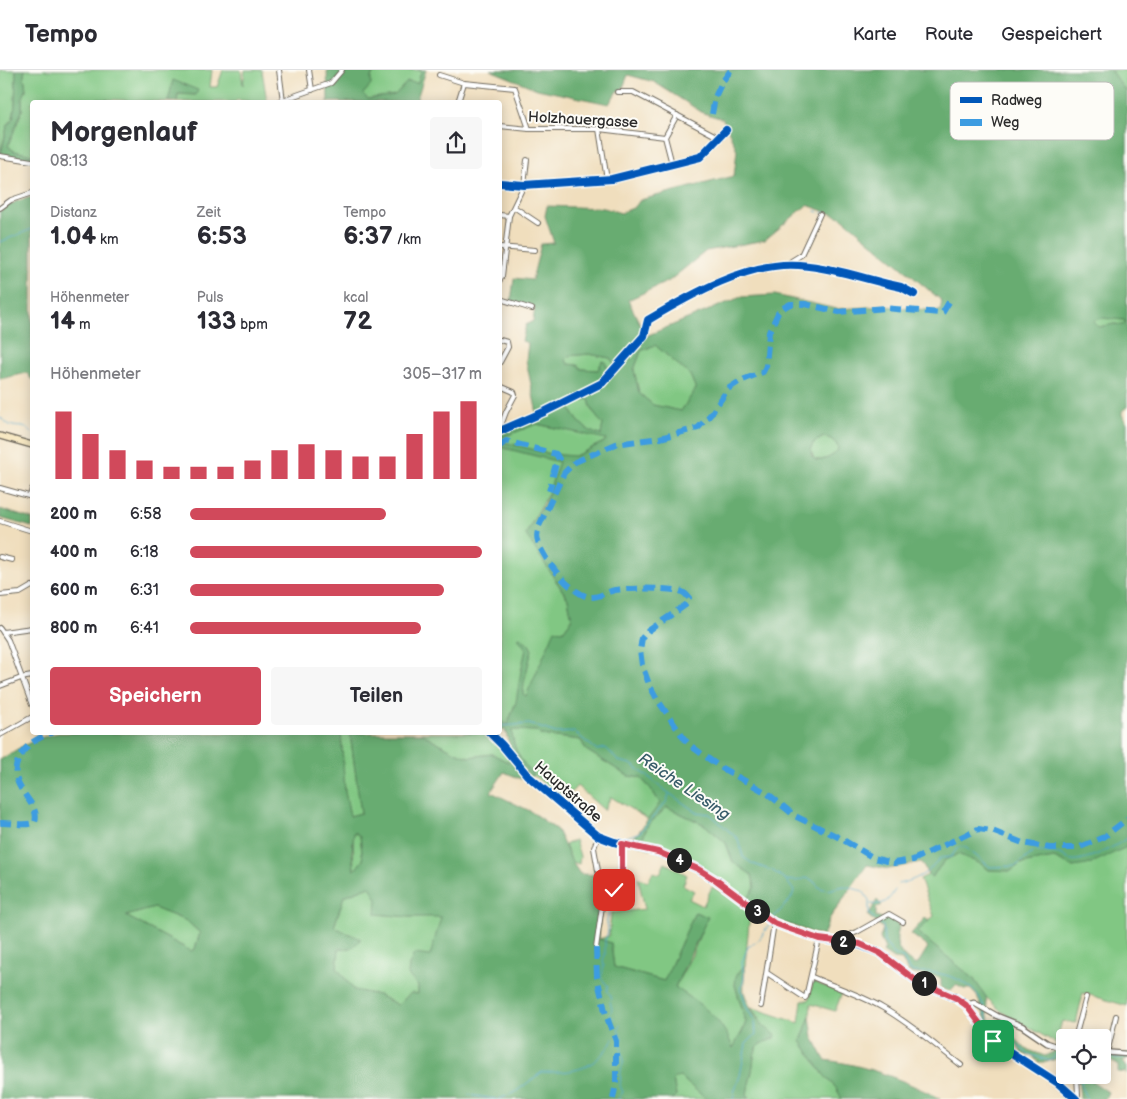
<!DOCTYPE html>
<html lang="de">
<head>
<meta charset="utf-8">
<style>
	:root { --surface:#fff; --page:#f7f7f7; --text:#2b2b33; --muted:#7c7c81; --line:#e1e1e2; --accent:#d1495b }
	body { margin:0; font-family:"Balsamiq Sans",sans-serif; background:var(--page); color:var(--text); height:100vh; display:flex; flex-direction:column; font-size:19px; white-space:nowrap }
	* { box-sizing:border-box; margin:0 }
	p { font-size:16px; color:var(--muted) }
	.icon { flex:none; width:28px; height:28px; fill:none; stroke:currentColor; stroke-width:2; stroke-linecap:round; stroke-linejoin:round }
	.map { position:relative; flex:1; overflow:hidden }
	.sheet { position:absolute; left:30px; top:30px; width:472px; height:635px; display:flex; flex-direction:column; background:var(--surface); border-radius:5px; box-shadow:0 2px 12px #0003 }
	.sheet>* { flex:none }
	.buttons { position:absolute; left:1056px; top:959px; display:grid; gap:10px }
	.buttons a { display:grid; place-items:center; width:55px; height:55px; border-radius:5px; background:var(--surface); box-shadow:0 2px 12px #0003; font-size:25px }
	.pin { position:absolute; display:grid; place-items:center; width:42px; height:42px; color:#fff; margin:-21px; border-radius:10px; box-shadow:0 2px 8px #0006 }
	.km { position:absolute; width:25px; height:25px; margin:-12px; border-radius:50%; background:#222; color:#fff; font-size:14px; line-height:25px; text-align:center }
	.round { display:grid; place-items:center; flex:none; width:52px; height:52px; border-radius:5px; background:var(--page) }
	.summary { display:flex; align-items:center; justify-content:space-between; height:85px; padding:0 20px }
	h1 { font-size:28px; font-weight:800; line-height:38px }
	.stats { display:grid; grid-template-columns:repeat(3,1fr); gap:8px; height:85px; padding:5px 20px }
	.stats div { display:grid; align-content:center }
	.stats b { font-size:25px; font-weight:800 }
	.stats small { font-size:14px; font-weight:400 }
	.stats p { font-size:14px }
	.chart { height:140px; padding:10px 20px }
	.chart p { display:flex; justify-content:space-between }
	.chart svg { width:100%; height:90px; margin-top:5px; stroke:var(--accent); stroke-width:6 }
	.primary-button { display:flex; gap:10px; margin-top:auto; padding:10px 20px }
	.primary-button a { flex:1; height:58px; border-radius:5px; background:var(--accent); color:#fff; font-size:20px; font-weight:800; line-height:58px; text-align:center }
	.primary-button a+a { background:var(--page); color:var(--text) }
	ul { padding:0 20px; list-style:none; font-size:16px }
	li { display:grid; grid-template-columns:80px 60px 1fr; align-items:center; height:38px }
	li i { height:12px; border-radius:6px; background:var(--accent) }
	header { display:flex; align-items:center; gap:30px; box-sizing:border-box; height:70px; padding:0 25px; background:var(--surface); border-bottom:1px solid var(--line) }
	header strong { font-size:24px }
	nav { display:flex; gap:28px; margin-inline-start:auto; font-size:18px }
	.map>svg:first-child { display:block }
	.green { fill:#81c783; stroke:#567957 }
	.forest { fill:#68ac71; stroke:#4a6c4e; fill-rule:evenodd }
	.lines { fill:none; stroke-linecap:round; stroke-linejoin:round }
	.stream { stroke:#4ca5c9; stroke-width:1 }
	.minor-casing { stroke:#706a5e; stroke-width:6 }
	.tertiary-casing { stroke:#706a5e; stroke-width:7 }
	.secondary-casing { stroke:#706a5e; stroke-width:8 }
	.minor { stroke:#fff; stroke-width:4 }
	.tertiary { stroke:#fff; stroke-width:4.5 }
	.secondary { stroke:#f7e8c3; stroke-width:5 }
	.quiet { stroke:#3d9ce1; stroke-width:6; stroke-dasharray:12 6; stroke-linecap:butt }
	.cycleway-casing { stroke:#fdfcf7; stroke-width:11 }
	.cycleway { stroke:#0057b8; stroke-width:8 }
	.route-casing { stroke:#fff; stroke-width:10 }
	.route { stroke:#d1495b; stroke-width:6 }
	.labels { text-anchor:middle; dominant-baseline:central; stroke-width:4; stroke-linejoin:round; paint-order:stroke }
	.street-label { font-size:15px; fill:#2b2b2b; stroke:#fdfcf7 }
	.water-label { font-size:16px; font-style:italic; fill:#385c6a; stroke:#fdfcf7 }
	.key { fill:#fdfcf7; stroke:#bebdba; stroke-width:1 }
	.key-label { font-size:14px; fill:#2b2b2b }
</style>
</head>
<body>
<header>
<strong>Tempo</strong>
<nav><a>Karte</a><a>Route</a><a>Gespeichert</a></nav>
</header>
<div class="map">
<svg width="1127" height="1029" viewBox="0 0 1127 1029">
	<rect width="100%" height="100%" fill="#fdfcf7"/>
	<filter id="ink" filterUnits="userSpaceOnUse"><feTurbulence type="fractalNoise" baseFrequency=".02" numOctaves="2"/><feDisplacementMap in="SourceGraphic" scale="10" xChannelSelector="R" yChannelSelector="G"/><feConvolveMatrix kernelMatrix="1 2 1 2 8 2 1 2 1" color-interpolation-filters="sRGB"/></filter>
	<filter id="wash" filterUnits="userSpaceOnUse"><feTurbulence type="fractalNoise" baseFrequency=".0096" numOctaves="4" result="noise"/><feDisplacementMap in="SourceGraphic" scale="20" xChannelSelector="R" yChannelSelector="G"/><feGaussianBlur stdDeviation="1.12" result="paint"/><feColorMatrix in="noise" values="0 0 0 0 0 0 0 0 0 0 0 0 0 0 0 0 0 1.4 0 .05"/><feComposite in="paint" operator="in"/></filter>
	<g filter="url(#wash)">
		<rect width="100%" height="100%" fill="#f0debd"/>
		<!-- green -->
		<g class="green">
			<polygon points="0,0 16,0 15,35 13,48 7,57 0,84"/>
			<polygon points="25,0 212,0 210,17 217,17 223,0 241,0 243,15 245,0 262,0 267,32 248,32 248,31 237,30 235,32 177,32 178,24 196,25 173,11 168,32 96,29 94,32 32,32 32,85 14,81 8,76 22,41 22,30 26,20 24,5"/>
			<polygon points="376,0 418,0 421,1 418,13 407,12 395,25 367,29 363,24 370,15 371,7"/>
			<polygon points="1110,0 1127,0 1127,23"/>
			<polygon points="953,37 959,39 964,45 964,51 959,55 957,55 949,42"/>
			<polygon points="1102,248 1124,250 1125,252 1124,255 1114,254 1099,257 1094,252 1095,250"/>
			<polygon points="655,275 690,305 696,319 681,341 653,335 639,323 634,300 641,281"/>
			<polygon points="589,284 610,288 616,295 611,301 606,295 598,300 581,299 578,295 568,294 566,290 568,286"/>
			<path d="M 589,329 C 591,340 596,347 603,354 L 601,365 C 586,363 575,348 569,336 L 578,331 Z"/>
			<path d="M 536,354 L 606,368 L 604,372 L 575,386 L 557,398 C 552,423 536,442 526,464 L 568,529 L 572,549 L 563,561 L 525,633 L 515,634 L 507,656 L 500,650 L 500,368 Z"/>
			<path d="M 824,367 C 831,368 837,372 838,379 C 834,387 822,392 814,389 L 811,380 L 813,373 Z"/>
			<path d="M 512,660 L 537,661 L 541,665 L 581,670 L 586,680 L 628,706 L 641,708 L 651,719 L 660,733 L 649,750 L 611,727 L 604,740 L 577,716 L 565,729 C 539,710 514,696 512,660 Z"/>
			<polygon points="341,663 350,663 361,743 350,746 345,722"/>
			<polygon points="421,663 482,663 493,671 511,691 508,692 492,684 469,687 455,682"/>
			<path d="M 667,737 L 705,755 L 726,773 L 733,792 L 752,805 L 755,817 L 747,830 L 843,830 L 829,849 L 823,866 L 776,850 L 754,836 L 749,853 L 745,895 L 739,902 L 735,915 L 746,952 L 742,962 L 733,978 C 718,945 704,938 675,917 L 692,885 L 707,847 L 695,842 L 664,911 L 614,897 L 611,873 L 599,869 L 609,866 L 611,843 L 645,839 L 638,808 L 648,811 L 653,802 L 660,804 L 665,793 L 687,805 L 683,815 L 694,821 L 689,829 L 703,836 L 712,817 L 729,827 L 733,820 L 695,794 L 640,775 L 648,755 Z"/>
			<polygon points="353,762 360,766 363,790 354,801"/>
			<polygon points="575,770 580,786 579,794 572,792 565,775"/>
			<polygon points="1127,777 1127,936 1083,923 1076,953 1062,951 1056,973 1002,942 986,927 973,908 916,862 934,846 920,809 928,805 932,807 945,790 958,784 981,794 989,800 1011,801 1020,794 1054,788 1073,797"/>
			<path d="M 370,816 L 378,829 L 377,844 L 409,847 L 442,846 L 430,887 L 418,916 L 418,924 L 411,923 L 398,935 L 378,925 L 354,920 L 337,898 L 339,879 L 352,878 C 348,866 346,861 334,857 L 344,826 Z"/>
			<polygon points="154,838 187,851 200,863 195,879 191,881 126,846"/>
			<path d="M 813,912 L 842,923 L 835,941 L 811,934 L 810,946 L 801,971 L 824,1005 L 836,1018 L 842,1029 L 748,1029 L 747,1025 C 748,1017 750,1009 752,1001 C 756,979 751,977 775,968 L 766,960 L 751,937 L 799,953 L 802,930 L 809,930 Z"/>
			<polygon points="680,1007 707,1029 673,1029 676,1026 673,1008"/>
		</g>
		<!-- forest -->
		<g class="forest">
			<polygon points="16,0 25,0 24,5 26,20 22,30 22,41 8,76 14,81 32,85 32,90 1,84 7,57 13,48 15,35"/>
			<polygon points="327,0 376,0 371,7 371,15 363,24 368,29 395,25 407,12 418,13 421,1 418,0 426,0 416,32 328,32"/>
			<path d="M 490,0 L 1110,0 L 1127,23 L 1127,337 L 1122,341 L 1122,345 L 1127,353 L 1127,777 L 1087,795 L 1073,797 L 1054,788 L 1020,794 L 1011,801 L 989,800 L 981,794 L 958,784 L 945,790 L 932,807 L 928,805 L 921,792 L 889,799 L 867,795 L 829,849 L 823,866 L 776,850 L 747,830 L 755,817 L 752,805 L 733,792 L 726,773 L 705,755 L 667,737 L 648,755 L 640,775 L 631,772 L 660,733 L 651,719 L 641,708 L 628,706 L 586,680 L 581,670 L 541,665 L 537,661 L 512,660 C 512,679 522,692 534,706 L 530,707 L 514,689 L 505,660 L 500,660 L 500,650 L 507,656 L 516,632 L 521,601 L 526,579 L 518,568 L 520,567 L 529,574 L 532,580 L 524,612 L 523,624 L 526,626 L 555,560 L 563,561 L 572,549 L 568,529 L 526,465 C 531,453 538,444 544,434 C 551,420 553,406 559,392 L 500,377 L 500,371 L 551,384 L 575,386 L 604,372 L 606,369 L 537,354 L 500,368 L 500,360 L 537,344 L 526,290 L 528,273 L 522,271 L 526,255 L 533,251 L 535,237 L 511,231 L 514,208 L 532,210 L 541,174 L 554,173 L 545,146 L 547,136 L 604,138 L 621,143 L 635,137 L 640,130 L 734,106 L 737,80 L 723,49 L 703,43 L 654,12 L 628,5 L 622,20 L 617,21 L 609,34 L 537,19 ZM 953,37 L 959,39 L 964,45 L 964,51 L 959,55 L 957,55 L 949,42 ZM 807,135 L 841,147 L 942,231 L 940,241 L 884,236 L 837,239 L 775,225 L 741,227 L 646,266 L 628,230 L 669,211 L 706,181 L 765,170 ZM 1102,248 L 1124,250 L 1125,252 L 1123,255 L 1114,254 L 1099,257 L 1094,252 L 1095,250 ZM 655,275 L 690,305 L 696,319 L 681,341 L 653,335 L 639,323 L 634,300 L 641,281 ZM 589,284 L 610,288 L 615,295 L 611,301 L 606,295 L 606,292 L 602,291 L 598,300 L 581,299 L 578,295 L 568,294 L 566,290 L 568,286 ZM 589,329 C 591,340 596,347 603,354 L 601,365 C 586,362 575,349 569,336 L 578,331 ZM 824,367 C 831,368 837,372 838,379 C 835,386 824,391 816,390 C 809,386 811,379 813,373 Z"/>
			<polygon points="173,10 198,20 196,25 178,24 177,32 168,32"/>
			<polygon points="32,127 32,310 27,303 0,309 0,141 17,131"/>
			<polygon points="0,439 32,449 32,457 0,448"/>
			<path d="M 58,663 L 341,663 L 345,722 L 350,746 L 361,743 L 350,663 L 421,663 L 455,682 L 469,687 L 492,684 L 508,692 L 511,691 L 527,708 L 521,709 L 504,702 L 491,722 L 530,741 L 557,760 L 572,792 L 580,804 L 601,805 L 599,869 L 611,873 L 614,897 L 664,911 L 695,842 L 708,847 L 675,917 C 692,929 713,941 724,960 C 728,965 730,972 733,978 L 742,962 L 746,952 L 735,915 L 736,906 L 745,895 C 745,901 743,919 744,922 C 749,939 761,957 776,965 L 775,968 C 751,977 756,979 752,1001 C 750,1009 748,1017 747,1025 L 748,1029 L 707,1029 L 680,1007 L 673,1009 L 676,1026 L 673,1029 L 166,1029 L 159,1027 L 137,1029 L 0,1029 L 0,690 C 18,678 37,667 58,663 ZM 354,762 L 360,766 L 363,790 L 354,801 L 352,782 ZM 370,816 L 377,829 L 376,844 L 409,847 L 441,847 L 430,886 L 414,884 L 409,895 L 408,905 L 418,916 L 418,924 L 411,923 L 398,935 L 378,925 L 354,920 L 337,898 L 339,879 L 352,878 L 361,869 L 334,857 L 344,826 ZM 154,838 L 187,851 L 200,863 L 195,879 L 191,881 L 126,846 Z"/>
			<path d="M 877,830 L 882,835 L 876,838 L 876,846 L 887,850 L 888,848 L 893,849 L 899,856 C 898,861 896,868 897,873 C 898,882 909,893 917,895 L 928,877 L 911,864 L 925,848 L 929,851 L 917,862 L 973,908 L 986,927 L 988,946 L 995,960 L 1015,968 L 1026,979 L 1045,986 L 1055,981 L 1056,973 L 1064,974 L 1062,981 L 1065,982 L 1065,986 L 1047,992 L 1038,992 L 1032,985 L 1022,984 C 1015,969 1011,970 995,970 L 985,959 L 988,955 L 977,926 L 970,919 L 964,919 L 956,915 L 950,921 L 941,918 L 941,909 C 931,903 919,906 908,902 L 902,890 L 893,889 L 883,882 L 885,879 L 880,868 L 883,858 L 868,846 Z"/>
			<path d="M 810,946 L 813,967 L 825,990 C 866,995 905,1010 940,1029 L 842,1029 L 836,1018 L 824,1005 L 801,971 Z"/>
			<polygon points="1127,984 1127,990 1122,992 1127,997 1127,1003 1118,1002 1118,995 1110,991 1103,991 1102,985 1117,986"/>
			<polygon points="1078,1005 1097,1005 1092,1011 1108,1022 1105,1029 1080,1029"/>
		</g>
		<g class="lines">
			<!-- stream -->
			<g class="stream">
				<polyline points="815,141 819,142"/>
				<polyline points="822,143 825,143"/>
				<polyline points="0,172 32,159"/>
				<path d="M 0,347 C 3,350 6,353 10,355 C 19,359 23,353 32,363"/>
				<polyline points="500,656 529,654 556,663 574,662 597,680 606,678 618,691 631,694 649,707 659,716 696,742 710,744 738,769 743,787 753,794 773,801 786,810 796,811 806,808 812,810 820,818 828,820 844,816 863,821 869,830 869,844 876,850"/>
				<polyline points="621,769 640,762 667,731 669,724"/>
				<path d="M 1016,796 L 1035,781 C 1042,783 1058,782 1062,785 C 1066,787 1067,790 1072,790 C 1085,792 1117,776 1127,768"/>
				<path d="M 898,814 C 914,811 930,803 940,788 L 951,787 L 958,777 L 965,777 L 990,797 L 1015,796"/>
				<path d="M 871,834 C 886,835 888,831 895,820"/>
				<polyline points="774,847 791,829 794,821 786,810"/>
				<path d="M 879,852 L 883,856 L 884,872 L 894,884 L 904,889 L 909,900 C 915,903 921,902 928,902 C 951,904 977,914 984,937"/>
				<polyline points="985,941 992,963 1014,972 1028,984 1050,991 1058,982 1065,983"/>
				<polyline points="615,950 610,945 612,939 610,932 611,926 607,921 608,916 601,908 604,896 603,890 605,885 605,870 608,862 607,851 611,833 611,821 620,802 620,777"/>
				<polyline points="1102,986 1111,988 1127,987"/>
				<polyline points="1082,1005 1081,1017 1087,1029"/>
				<polyline points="468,1025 496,1029"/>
				<path d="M 499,1029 L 514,1023 L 542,1002 C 574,1003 596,1000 613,969"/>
				<polyline points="618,1029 623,1022 620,1016 621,999 624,991 621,977 622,968 618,960 620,955"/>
				<polyline points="733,1029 735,1019 740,1006 746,974 756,964 755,952 746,936 741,918 744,908 742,892 748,877 759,870 770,853"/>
			</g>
		</g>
	</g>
	<g filter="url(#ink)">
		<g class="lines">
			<defs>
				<g id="minor">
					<polyline points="279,0 283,31"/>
					<polyline points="309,0 312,20"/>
					<polyline points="439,5 464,13 515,18 529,59"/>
					<polyline points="617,22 633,22 718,67"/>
					<polyline points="277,32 331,13 342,0"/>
					<polyline points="458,32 464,13"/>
					<polyline points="500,56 529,59 599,59 665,67"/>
					<polyline points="599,59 607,110"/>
					<polyline points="0,86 32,91"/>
					<polyline points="672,94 665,67 677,45"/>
					<polyline points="500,113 524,115 612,109 700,87 726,60"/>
					<polyline points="514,137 538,153"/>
					<polyline points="0,138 11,130 32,123"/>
					<polyline points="500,145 509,146"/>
					<polyline points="500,177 535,180"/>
					<polyline points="788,193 801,185 820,144"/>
					<polyline points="500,210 502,206 509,146 524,115 527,90"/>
					<polyline points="500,229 532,239"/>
					<polyline points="500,270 507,272 508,277 500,292"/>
					<polyline points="500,316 514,322 515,325 506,342 500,358 501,360"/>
					<path d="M 500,361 L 544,342 L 602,313 L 644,266 L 648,250 C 690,225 749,191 799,195 C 830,197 862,208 892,215 L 901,217 L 914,224"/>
					<polyline points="0,418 32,427"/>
					<polyline points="30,426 32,419"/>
					<polyline points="0,451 32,461"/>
					<polyline points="0,487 12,490"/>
					<polyline points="0,525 20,523 32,516"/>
					<polyline points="0,558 8,570 32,635"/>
					<polyline points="3,562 32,558"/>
					<polyline points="0,616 21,608 32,606"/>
					<polyline points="0,665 32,647"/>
					<polyline points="622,773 622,806 614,821 613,825 630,824"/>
					<polyline points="842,872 845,867 857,862 889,844 903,852"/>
					<polyline points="596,878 603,829 594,778 598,766"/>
					<polyline points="767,903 805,928 806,927 819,869"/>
					<path d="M 812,907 C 835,917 861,925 883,938 C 911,954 936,976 961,995"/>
					<polyline points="761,936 774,853"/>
					<polyline points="1075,968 1086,927"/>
					<polyline points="1107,983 1116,946"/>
					<polyline points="1076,1028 1078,1025 1077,1005"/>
				</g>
				<g id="tertiary">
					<polyline points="966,935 974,933 997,946 1022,956 1047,973 1065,979"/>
					<polyline points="1102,982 1127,984"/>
				</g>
				<g id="secondary">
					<polyline points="0,366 32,375"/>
					<polyline points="489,662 502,675 527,705 598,766 614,772 658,782 698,799 716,810 774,853 787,858 819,869 860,875 880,883 914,909 956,928 966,935 993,971 1058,1013 1076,1029"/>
				</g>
			</defs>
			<!-- minor casing -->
			<use href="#minor" class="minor-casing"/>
			<!-- tertiary casing -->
			<use href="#tertiary" class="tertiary-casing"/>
			<!-- secondary casing -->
			<use href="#secondary" class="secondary-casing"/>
			<!-- minor -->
			<use href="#minor" class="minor"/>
			<!-- tertiary -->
			<use href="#tertiary" class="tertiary"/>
			<!-- secondary -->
			<use href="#secondary" class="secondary"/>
			<!-- quiet -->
			<g class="quiet">
				<polyline points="712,44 715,27 722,12 731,0"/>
				<path d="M 949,232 L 943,242 L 940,243 L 885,238 L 839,242 L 805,234 L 790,234 L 783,238 L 778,243 L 769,262 L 766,296 L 763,302 L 740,311 L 728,319 L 711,344 L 698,358 L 660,368 L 616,374 L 575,392 L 564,403 L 539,456 C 538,461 536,466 538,471 C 542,488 571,524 589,527 C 598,528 606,522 615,520 C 629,518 667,518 680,521 C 685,523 687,525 689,528 L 687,534 L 648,561 L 642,568 L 640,580 L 642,595 L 649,614 L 657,629 L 685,670 L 691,676 L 720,697 L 767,723 L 795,746 L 838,767 L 874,788 L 894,793 L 913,790 L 978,759 L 992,761 L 1023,773 L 1050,778 L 1078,778 L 1104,767 L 1127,749"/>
				<path d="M 500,376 L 506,371 L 556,384 L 559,389 C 553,397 553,411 549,421"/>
				<path d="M 0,753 C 11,752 26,757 35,752 C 42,730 0,716 22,683 C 30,672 41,666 54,662"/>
				<polyline points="596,878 597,907 606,945 616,971 616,1013 613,1029"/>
			</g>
			<defs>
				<g id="cycleway">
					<polyline points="500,113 524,115 612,109 700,87 726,60"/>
					<path d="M 500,361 L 544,342 L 602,313 L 644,266 L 648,250 C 690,225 749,191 799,195 C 830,197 862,208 892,215 L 901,217 L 914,224"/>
					<polyline points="489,662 502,675 527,705 598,766 614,772 658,782 698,799 716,810 774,853 787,858 819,869 860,875 880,883 914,909 956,928 966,935 993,971 1058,1013 1076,1029"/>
				</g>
			</defs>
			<!-- cycleway casing -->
			<use href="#cycleway" class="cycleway-casing"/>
			<!-- cycleway -->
			<use href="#cycleway" class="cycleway"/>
		</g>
	</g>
	<g class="lines" filter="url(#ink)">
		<defs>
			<polyline id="route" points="614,820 622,806 622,774 658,782 698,799 716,810 774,853 787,858 819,869 860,874 880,883 914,909 956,928 966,935 993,971"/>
		</defs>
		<!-- route casing -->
		<use href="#route" class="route-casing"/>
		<!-- route -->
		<use href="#route" class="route"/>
	</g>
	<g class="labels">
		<!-- street labels -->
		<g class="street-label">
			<text transform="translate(583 50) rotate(3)">Holzhauergasse</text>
			<text transform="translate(568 722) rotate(41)">Hauptstraße</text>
		</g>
		<!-- water labels -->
		<g class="water-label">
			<text transform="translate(684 717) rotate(34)">Reiche Liesing</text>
		</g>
	</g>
	<!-- legend -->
	<rect x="950" y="12" width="164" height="58" rx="8" class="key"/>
	<rect x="960" y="27" width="22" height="6" fill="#0057b8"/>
	<rect x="960" y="49" width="22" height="7" fill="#3d9ce1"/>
	<g class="key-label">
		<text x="991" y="35">Radweg</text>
		<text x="991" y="57">Weg</text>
	</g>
</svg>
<div class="buttons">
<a><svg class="icon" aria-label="locate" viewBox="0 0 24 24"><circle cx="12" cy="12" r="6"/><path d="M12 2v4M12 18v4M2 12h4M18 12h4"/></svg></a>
</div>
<div class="pin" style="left:993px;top:971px;background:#1e9e55"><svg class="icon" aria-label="arrive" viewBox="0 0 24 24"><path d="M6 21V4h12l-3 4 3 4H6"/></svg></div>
<div class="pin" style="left:614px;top:820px;background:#d93025"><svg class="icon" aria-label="check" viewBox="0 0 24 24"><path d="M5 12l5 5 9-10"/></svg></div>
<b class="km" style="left:924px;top:913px">1</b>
<b class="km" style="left:843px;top:872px">2</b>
<b class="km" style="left:757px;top:841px">3</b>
<b class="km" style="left:679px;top:790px">4</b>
<section class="sheet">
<div class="summary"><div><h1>Morgenlauf</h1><p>08:13</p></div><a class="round"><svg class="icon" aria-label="share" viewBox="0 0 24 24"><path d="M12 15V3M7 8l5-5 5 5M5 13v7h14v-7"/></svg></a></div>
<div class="stats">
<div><p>Distanz</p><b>1.04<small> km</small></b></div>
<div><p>Zeit</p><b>6:53</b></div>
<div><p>Tempo</p><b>6:37<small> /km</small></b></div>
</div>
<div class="stats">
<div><p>Höhenmeter</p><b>14<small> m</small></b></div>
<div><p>Puls</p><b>133<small> bpm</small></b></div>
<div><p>kcal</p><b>72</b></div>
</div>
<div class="chart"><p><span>Höhenmeter</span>305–317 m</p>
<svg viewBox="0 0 160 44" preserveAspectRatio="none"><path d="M5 44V11M15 44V22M25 44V30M35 44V35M45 44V38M55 44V38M65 44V38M75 44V35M85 44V30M95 44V27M105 44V30M115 44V33M125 44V33M135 44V22M145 44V11M155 44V6"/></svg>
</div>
<ul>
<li><b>200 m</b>6:58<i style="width:67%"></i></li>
<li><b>400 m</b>6:18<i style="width:100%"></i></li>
<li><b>600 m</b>6:31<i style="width:87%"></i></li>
<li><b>800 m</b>6:41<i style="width:79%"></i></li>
</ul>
<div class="primary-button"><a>Speichern</a><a>Teilen</a></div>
</section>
</div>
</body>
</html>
